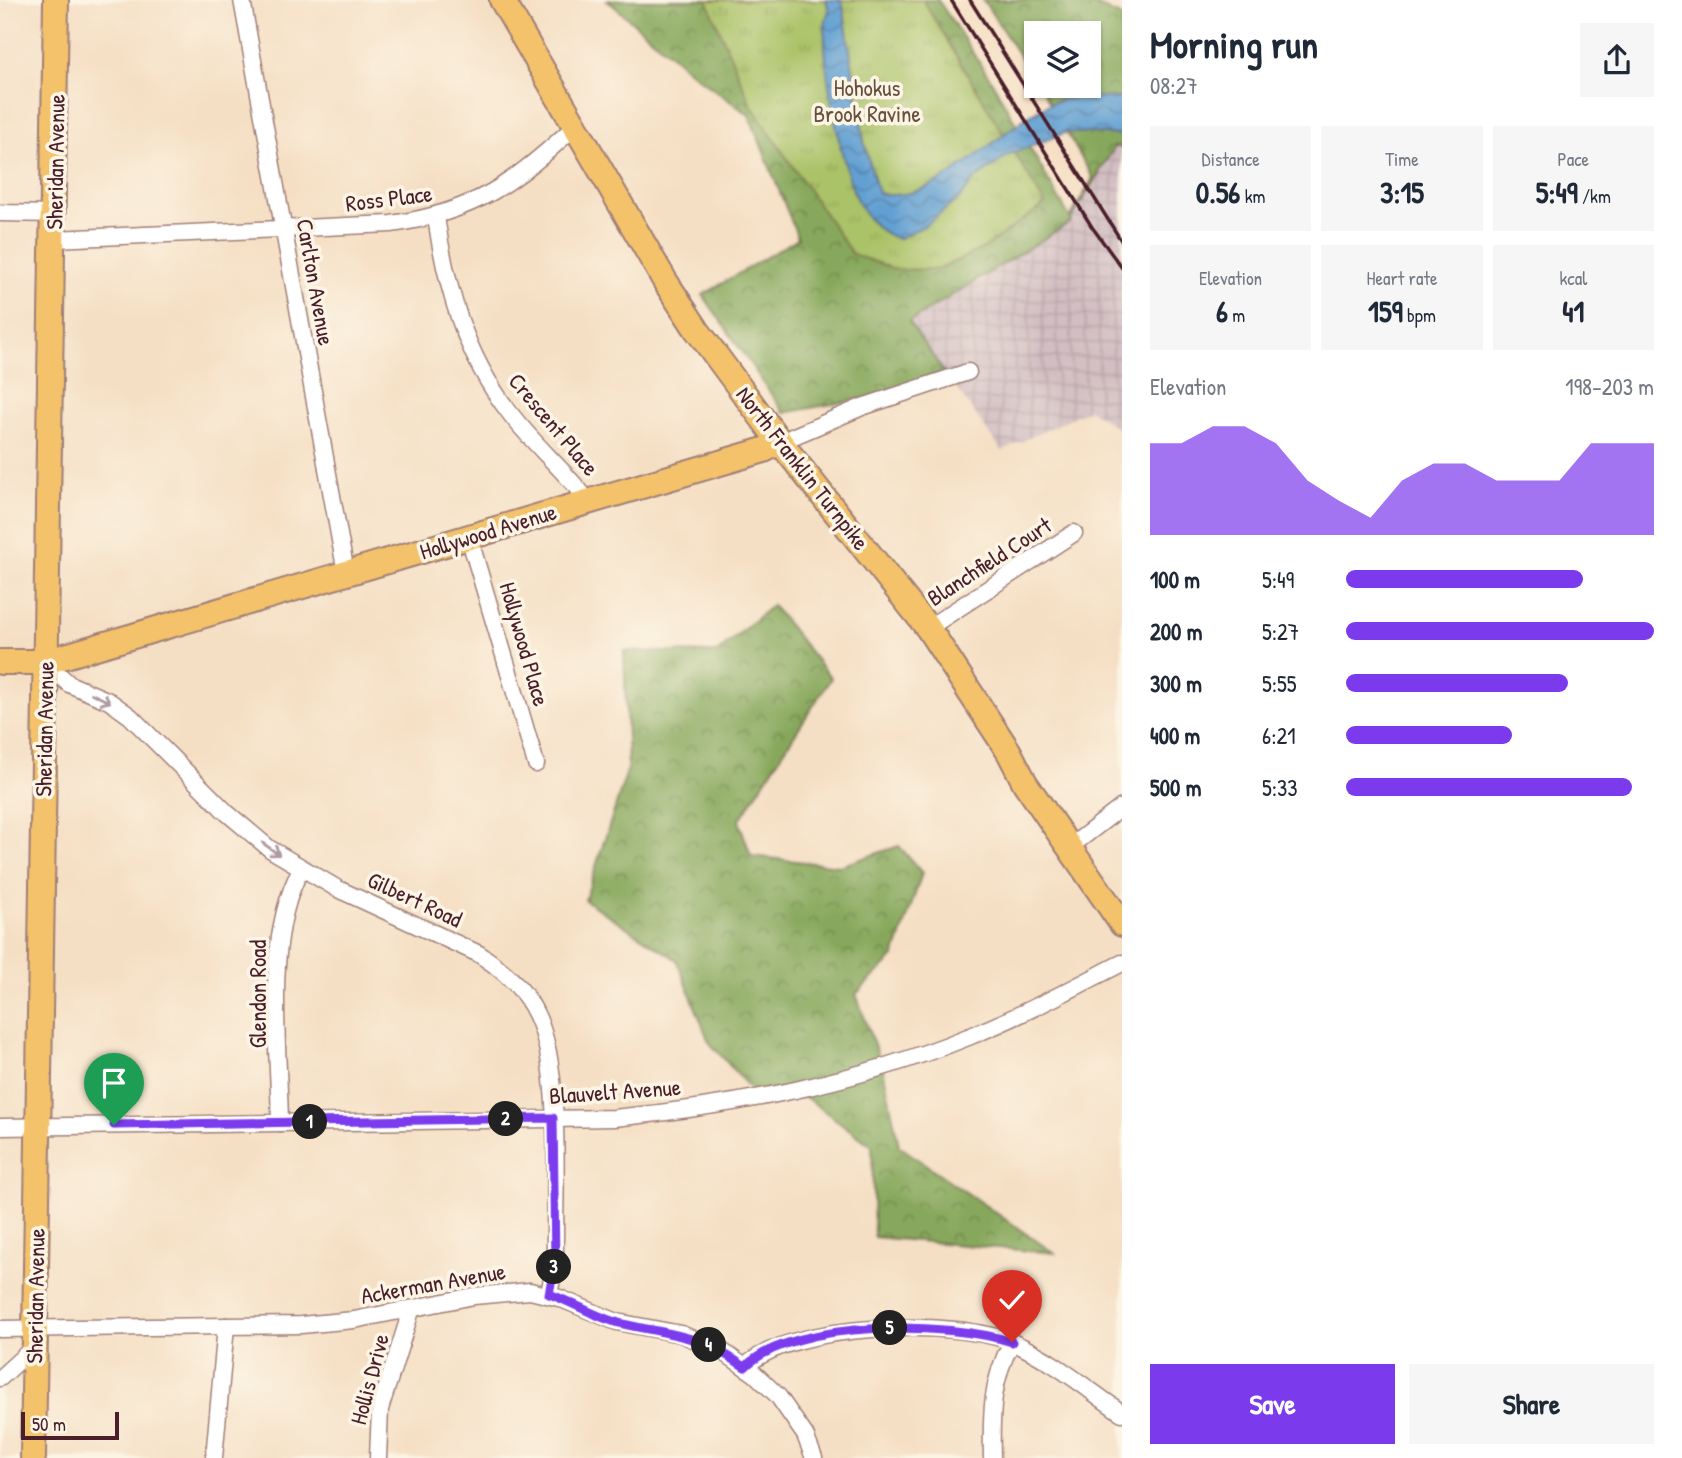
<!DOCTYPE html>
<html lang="en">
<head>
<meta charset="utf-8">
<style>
	:root { --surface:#fff; --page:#f6f6f7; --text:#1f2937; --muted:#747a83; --accent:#7c3aed }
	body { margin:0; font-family:"Patrick Hand",sans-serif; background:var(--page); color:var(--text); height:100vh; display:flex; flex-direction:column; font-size:26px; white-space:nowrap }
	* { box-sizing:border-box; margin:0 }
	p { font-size:23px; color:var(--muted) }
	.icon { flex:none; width:38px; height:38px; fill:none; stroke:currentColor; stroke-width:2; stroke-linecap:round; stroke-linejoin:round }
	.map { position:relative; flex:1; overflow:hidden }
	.details { display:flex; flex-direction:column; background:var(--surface); width:560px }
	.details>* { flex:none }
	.tools { position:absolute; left:1024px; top:21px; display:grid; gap:14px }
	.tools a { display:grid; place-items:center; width:77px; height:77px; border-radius:0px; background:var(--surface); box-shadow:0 2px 5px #0004; font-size:35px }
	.scale { position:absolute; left:21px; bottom:18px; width:98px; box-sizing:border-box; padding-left:7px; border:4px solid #4a1f2b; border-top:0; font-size:19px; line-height:24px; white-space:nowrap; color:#4a1f2b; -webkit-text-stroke:5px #fcf5e5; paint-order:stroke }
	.pin { position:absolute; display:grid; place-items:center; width:60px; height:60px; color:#fff; margin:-72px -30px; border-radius:50% 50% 50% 0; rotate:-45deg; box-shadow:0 0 7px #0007 }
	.pin .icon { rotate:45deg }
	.km { position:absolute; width:35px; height:35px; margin:-18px; border-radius:50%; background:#222; color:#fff; font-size:19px; line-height:35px; text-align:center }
	.round { display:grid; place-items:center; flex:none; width:74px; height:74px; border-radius:0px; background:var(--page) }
	.headline { display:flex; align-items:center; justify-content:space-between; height:119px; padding:0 28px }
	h1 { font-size:38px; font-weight:700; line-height:52px }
	.metrics { display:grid; grid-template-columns:repeat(3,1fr); gap:10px; height:119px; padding:7px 28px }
	.metrics div { display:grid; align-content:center; border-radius:0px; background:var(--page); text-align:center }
	.metrics b { font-size:30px; font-weight:700 }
	.metrics small { font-size:19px; font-weight:400 }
	.metrics p { font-size:19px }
	.chart { height:196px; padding:14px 28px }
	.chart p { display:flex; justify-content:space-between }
	.chart svg { width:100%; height:126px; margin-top:7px; fill:var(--accent); opacity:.7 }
	.button { display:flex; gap:14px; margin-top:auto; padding:14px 28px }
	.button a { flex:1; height:80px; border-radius:0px; background:var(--accent); color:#fff; font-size:28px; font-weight:700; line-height:80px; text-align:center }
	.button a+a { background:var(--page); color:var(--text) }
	ul { padding:0 28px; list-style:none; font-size:23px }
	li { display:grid; grid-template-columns:112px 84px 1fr; align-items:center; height:52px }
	li i { height:18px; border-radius:9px; background:var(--accent) }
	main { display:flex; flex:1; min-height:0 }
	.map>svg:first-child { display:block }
	.industrial { fill:url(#industrial-grid) }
	.forest { fill:url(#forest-crowns); stroke:#686444; stroke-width:2 }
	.park { fill:url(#park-tufts); stroke:#7a7049; stroke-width:2 }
	.water { fill:url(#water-waves); stroke:#56607f; stroke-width:2 }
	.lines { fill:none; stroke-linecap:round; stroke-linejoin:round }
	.street-casing { stroke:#a07f78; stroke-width:19 }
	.primary-casing { stroke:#a07f78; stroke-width:28 }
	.street { stroke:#fff; stroke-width:16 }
	.primary { stroke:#f3c26a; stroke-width:24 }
	.rail { stroke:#4a1f2b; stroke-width:3.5 }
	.oneway { stroke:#ae9aa0 }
	.route-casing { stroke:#fff; stroke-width:14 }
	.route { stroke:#7c3aed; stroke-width:9 }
	.labels { text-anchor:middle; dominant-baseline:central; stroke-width:7; stroke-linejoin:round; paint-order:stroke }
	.park-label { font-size:23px; fill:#67503d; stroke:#fcf5e5 }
	.street-label { font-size:23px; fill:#4a1f2b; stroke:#fcf5e5 }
</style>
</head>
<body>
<main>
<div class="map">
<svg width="1122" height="1458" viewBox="0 0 1122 1458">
	<defs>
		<pattern id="industrial-grid" width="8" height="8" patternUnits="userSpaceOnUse" patternTransform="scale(1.75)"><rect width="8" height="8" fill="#d2bec2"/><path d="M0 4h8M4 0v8" fill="none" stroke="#b6a3a7"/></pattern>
		<pattern id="forest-crowns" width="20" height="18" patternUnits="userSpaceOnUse" patternTransform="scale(1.75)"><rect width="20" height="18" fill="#87a85c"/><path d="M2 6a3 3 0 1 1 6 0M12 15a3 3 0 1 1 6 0" fill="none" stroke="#70884c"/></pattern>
		<pattern id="park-tufts" width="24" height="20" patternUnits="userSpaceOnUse" patternTransform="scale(1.75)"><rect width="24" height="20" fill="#aac267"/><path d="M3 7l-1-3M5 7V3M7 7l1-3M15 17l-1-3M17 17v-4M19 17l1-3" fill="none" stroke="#94a65a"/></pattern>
		<pattern id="water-waves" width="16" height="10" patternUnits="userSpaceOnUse" patternTransform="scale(1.75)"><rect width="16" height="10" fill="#62a0d3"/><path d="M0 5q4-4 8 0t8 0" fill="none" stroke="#5382ab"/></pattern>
	</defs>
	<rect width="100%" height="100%" fill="#fcf5e5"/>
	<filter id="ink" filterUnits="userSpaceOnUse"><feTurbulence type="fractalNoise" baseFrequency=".0143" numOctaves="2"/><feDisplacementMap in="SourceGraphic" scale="14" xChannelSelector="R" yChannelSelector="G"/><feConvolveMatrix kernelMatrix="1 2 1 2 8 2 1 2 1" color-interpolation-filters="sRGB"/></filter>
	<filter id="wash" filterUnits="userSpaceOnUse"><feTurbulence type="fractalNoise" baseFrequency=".00686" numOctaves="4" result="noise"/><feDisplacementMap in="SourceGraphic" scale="28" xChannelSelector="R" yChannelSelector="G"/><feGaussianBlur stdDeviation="1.57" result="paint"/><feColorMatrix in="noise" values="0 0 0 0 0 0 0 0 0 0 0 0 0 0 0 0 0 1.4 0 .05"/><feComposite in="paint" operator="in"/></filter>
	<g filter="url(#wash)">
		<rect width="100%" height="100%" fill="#f5dfc4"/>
		<!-- industrial -->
		<polygon class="industrial" points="1115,145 1122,148 1122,431 1089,409 1002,451 909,323 1069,223"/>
		<!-- forest -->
		<g class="forest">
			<polygon points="607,0 938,0 991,80 1070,218 1093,178 1040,86 1088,86 1088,33 1036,33 1036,81 983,0 1085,0 1122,17 1122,148 1115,146 1069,223 909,322 944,372 870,397 784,413 703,295 798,238 749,115 693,74"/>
			<polygon points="772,605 831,678 739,821 751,856 840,866 899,846 922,873 894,957 856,994 884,1073 899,1146 1054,1253 874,1237 872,1146 805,1097 761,1101 709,1042 677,960 585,900 628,768 624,651 717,653"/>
		</g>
		<!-- park -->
		<polygon class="park" points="707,0 923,0 1045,204 982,249 939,269 897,270 852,254 751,105"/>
		<!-- water -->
		<path class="water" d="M 826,0 L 841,0 L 843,5 L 864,142 L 878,193 C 938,209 1001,124 1052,103 C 1074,94 1099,98 1122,98 L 1122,135 L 1067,132 L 1010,154 L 974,180 L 960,198 L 924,226 L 898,239 C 881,233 868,221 859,204 C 843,175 814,38 829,11 Z"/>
	</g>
	<g filter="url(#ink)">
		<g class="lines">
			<defs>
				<g id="street">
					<polyline points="242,0 346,573"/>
					<polyline points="0,213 54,214"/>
					<path d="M 436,217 C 446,287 465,355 509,412 C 533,444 564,470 588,501"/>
					<path d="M 54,239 L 391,224 C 474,213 516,182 575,126"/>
					<polyline points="780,442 862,407 968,372"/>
					<polyline points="469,537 536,764"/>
					<polyline points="928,628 1074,533"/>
					<path d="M 45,662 L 69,684 L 109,701 L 130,716 L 226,812 L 270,849 L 338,889 L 479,954 C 504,970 525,989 537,1016 C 563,1070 554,1198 555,1262 L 549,1295"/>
					<polyline points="1071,846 1122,807"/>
					<path d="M 280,1123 C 279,1045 263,939 301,869"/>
					<path d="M 0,1127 L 614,1118 C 736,1106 854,1083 968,1037 C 1021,1016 1071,989 1122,963"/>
					<polyline points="0,1329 301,1325 354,1320 474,1296 530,1291 559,1298 617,1322 681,1334 722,1351 755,1374 778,1396 805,1435 814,1458"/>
					<path d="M 745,1367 C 790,1322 958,1318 1014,1343 C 1053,1360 1087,1389 1122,1413"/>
					<polyline points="0,1378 34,1347"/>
					<polyline points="214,1458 226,1326"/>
					<polyline points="378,1458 380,1409 411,1311"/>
					<path d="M 992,1458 C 991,1415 991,1380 1012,1342"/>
				</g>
				<g id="primary">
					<polyline points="502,0 665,281 697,330 780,442 928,628 1009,752 1025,783 1122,924"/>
					<polyline points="0,662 45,662 764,450 780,442"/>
					<polyline points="33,1458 56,0"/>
				</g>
			</defs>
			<!-- street casing -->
			<use href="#street" class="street-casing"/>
			<!-- primary casing -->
			<use href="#primary" class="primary-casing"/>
			<!-- street -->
			<use href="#street" class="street"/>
			<!-- primary -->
			<use href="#primary" class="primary"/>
			<!-- rail -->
			<g class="rail">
				<polyline points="951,0 1092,227 1122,268"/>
				<polyline points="970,0 1122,242"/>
			</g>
		</g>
		<!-- one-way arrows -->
		<defs><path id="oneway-shaft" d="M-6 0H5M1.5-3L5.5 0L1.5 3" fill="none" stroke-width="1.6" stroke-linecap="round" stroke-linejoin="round" transform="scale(1.75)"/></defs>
		<g class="oneway">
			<use href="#oneway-shaft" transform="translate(101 698) rotate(26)"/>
			<use href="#oneway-shaft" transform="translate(271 849) rotate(36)"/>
		</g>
	</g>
	<g class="lines" filter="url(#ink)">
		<defs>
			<path id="route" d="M 114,1125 L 553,1118 L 555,1262 L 549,1294 C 573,1302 595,1317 619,1323 C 674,1336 695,1332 745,1367 C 795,1318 949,1322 1012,1342"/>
		</defs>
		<!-- route casing -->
		<use href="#route" class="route-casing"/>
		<!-- route -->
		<use href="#route" class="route"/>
	</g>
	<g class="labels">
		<!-- park labels -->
		<g class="park-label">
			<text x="867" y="87">Hohokus<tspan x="867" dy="26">Brook Ravine</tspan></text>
		</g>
		<!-- street labels -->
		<g class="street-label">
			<text transform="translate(55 162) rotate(-89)">Sheridan Avenue</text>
			<text transform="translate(389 198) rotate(-7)">Ross Place</text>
			<text transform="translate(316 282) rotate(80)">Carlton Avenue</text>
			<text transform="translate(554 424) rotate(50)">Crescent Place</text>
			<text transform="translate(803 468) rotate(52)">North Franklin Turnpike</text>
			<text transform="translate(488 531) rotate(-17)">Hollywood Avenue</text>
			<text transform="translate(989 561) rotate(-33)">Blanchfield Court</text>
			<text transform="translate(525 644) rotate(74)">Hollywood Place</text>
			<text transform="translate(44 729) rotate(-89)">Sheridan Avenue</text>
			<text transform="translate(415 899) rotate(25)">Gilbert Road</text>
			<text transform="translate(257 994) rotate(-90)">Glendon Road</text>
			<text transform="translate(615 1091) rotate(-4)">Blauvelt Avenue</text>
			<text transform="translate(433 1283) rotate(-10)">Ackerman Avenue</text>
			<text transform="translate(35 1296) rotate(-89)">Sheridan Avenue</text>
			<text transform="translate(369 1379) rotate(-75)">Hollis Drive</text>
		</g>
	</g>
</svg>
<div class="tools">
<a><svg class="icon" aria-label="layers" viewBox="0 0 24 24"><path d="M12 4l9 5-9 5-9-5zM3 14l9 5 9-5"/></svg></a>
</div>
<div class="scale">50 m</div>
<div class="pin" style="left:114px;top:1125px;background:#1e9e55"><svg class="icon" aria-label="arrive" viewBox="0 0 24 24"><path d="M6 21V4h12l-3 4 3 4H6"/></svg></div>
<div class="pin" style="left:1012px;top:1342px;background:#d93025"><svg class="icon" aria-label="check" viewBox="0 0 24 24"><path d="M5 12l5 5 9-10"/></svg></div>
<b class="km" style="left:310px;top:1122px">1</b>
<b class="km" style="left:506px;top:1119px">2</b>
<b class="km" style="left:554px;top:1267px">3</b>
<b class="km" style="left:709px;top:1345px">4</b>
<b class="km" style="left:890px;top:1328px">5</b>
</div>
<section class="details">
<div class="headline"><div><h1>Morning run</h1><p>08:27</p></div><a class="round"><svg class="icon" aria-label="share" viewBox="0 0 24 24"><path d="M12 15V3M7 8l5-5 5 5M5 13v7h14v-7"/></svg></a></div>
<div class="metrics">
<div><p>Distance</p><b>0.56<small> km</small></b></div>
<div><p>Time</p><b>3:15</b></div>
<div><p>Pace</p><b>5:49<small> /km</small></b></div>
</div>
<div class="metrics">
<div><p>Elevation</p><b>6<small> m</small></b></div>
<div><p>Heart rate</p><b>159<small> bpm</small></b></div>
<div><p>kcal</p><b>41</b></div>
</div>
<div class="chart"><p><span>Elevation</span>198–203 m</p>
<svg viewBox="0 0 160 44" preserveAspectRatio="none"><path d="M0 44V12L10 12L20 6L30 6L40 12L50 25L60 32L70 38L80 25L90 19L100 19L110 25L120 25L130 25L140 12L150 12L160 12V44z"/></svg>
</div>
<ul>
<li><b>100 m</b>5:49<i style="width:77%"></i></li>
<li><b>200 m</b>5:27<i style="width:100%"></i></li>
<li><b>300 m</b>5:55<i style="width:72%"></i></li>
<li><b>400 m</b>6:21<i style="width:54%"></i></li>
<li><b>500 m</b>5:33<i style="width:93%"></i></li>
</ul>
<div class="button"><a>Save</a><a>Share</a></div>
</section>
</main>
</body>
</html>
